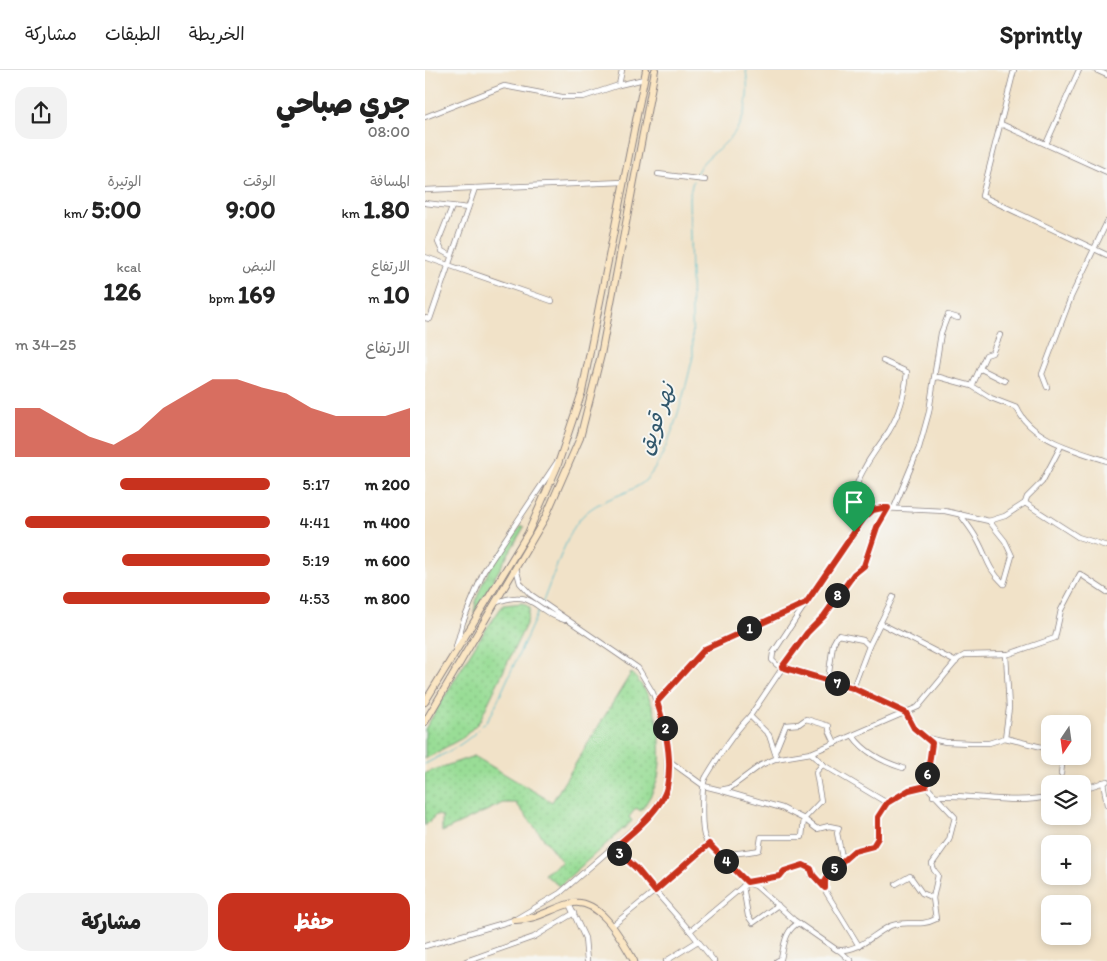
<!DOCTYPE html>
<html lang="ar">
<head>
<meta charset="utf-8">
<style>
	:root { --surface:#fff; --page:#f2f2f2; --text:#222; --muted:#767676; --line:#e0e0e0; --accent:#c8321e }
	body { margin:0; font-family:Itim,"Playpen Sans Arabic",sans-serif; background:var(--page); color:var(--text); direction:rtl; height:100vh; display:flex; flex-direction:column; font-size:19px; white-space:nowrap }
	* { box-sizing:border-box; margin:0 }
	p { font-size:16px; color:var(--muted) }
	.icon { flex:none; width:28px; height:28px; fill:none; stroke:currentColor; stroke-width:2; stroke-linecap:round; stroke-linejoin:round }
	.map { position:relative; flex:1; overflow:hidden; direction:ltr }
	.panel { display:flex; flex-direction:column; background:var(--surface); width:425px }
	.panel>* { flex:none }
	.needle { width:32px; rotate:193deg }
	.tools { position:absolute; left:616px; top:645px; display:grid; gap:10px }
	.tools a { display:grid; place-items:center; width:50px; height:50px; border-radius:10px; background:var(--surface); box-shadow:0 2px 8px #0003; font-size:25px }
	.pin { position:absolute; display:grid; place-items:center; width:42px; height:42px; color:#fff; margin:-51px -21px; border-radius:50% 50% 50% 0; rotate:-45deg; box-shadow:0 0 5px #0007 }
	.pin .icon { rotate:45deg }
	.km { position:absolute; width:25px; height:25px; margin:-12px; border-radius:50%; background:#222; color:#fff; font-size:14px; line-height:25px; text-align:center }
	.round { display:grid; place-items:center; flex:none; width:52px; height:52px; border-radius:15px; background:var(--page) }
	.head { display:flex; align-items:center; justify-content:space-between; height:85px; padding:0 15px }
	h1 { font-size:28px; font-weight:800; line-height:38px }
	.metrics { display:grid; grid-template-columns:repeat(3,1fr); gap:8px; height:85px; padding:5px 15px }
	.metrics div { display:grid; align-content:center }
	.metrics b { font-size:25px; font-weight:800 }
	.metrics small { font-size:14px; font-weight:400 }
	.metrics p { font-size:14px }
	.chart { height:140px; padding:10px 15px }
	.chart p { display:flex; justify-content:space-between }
	.chart svg { width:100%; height:90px; margin-top:5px; fill:var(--accent); opacity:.7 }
	.action { display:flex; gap:10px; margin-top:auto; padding:10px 15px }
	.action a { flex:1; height:58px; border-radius:15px; background:var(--accent); color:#fff; font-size:20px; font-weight:800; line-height:58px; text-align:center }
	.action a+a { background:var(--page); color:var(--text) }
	ul { padding:0 15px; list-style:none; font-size:16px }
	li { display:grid; grid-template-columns:80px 60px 1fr; align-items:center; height:38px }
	li i { height:12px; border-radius:6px; background:var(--accent) }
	header { display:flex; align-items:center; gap:30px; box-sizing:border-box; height:70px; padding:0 25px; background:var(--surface); border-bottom:1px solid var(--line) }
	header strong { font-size:24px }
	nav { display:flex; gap:28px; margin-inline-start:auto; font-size:18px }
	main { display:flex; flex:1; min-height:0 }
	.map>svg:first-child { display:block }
	.grass { fill:url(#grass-tufts); stroke:#5e8068 }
	.park { fill:url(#park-dots); stroke:#5e8068 }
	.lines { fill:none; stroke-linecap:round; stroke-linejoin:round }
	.stream { stroke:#4db9c8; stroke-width:1 }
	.street-casing { stroke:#8a8282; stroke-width:6 }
	.secondary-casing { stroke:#8a8282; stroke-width:8 }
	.street { stroke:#fff; stroke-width:4.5 }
	.secondary { stroke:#fbe6c3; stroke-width:6 }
	.route-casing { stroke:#fff; stroke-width:10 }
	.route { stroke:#c8321e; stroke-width:6 }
	.labels { text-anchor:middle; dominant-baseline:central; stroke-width:4; stroke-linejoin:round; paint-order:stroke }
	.water-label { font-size:22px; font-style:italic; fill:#31576c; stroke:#f6f6f2 }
</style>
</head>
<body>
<header>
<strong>Sprintly</strong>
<nav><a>الخريطة</a><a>الطبقات</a><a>مشاركة</a></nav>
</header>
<main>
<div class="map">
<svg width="682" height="891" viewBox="0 0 682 891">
	<defs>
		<pattern id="grass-tufts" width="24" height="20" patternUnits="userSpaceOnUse" patternTransform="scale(1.25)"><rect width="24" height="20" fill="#99dd96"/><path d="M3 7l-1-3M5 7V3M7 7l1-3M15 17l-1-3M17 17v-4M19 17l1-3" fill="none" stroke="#84bd82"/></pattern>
		<pattern id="park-dots" width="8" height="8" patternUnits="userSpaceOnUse" patternTransform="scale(1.25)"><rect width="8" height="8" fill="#99dd96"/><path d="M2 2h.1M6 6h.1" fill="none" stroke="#84bd82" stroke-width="1.8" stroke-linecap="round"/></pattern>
	</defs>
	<rect width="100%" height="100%" fill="#f6f6f2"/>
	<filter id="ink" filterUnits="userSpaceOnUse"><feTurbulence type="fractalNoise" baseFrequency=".02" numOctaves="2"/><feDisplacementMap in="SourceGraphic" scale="10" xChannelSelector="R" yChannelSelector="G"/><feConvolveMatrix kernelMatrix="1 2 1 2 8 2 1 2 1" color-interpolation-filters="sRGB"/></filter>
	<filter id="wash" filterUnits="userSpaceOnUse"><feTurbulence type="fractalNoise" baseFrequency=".0096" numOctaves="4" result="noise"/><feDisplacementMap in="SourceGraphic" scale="20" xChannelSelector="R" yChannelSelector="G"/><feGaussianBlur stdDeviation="1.12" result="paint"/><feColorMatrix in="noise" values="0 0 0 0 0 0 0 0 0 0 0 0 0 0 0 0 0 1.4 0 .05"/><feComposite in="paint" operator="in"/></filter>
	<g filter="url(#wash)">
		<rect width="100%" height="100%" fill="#f1e2c8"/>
		<!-- grass -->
		<path class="grass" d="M 97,455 L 99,457 L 49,543 C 53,509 77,481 97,455 Z"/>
		<!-- park -->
		<g class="park">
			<polygon points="98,533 105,538 102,552 54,652 39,667 0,689 0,659 53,571 78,535"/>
			<path d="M 206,603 C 232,626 240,673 233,707 C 230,720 223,730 216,741 L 211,738 L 204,747 L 207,751 L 134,816 L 119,804 L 137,792 L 91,733 L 78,733 L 17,762 L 17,746 L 11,745 L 0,756 L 0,703 L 49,686 L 127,732 Z"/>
		</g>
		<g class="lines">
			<!-- stream -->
			<g class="stream">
				<path d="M 270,107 C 275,92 286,85 298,75 C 321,55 325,29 321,0"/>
				<path d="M 116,536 C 125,515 141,466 154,450 C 171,429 195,428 216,414 C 242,396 261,317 268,286 L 264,127 L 268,111"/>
				<path d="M 0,694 C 28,679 48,671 67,643 L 114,540"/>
			</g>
		</g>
	</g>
	<g filter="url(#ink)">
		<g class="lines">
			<defs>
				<g id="street">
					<polyline points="589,0 557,126 682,185"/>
					<polyline points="671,0 682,5"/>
					<polyline points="194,15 219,9"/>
					<polyline points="0,47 79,16 137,27 158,27 194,15 197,0"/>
					<polyline points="576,54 682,102"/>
					<polyline points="621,74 654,0"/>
					<polyline points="233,104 280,110"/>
					<polyline points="0,120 199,112"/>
					<polyline points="0,133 43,138"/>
					<polyline points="26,186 17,181 13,172 27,137"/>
					<polyline points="0,187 127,231"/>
					<polyline points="0,248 5,249 50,118"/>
					<polyline points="556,299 580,311"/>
					<polyline points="509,308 516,263 523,245 533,248"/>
					<polyline points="547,316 561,285 567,283 575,265"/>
					<polyline points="622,317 617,304 646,227 682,152"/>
					<polyline points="600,433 602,427 617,412 636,376"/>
					<path d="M 469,438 L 494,378 L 504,342 L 509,308 L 514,307 L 547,316 L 566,328 L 592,338 C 606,370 652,381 682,391"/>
					<path d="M 535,444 C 541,453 548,461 553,471 C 563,489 562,498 579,514 L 587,486 L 580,471 L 564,451"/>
					<path d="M 429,460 C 430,446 428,428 432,414 C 439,394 453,378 464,361 C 475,343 480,323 482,302 L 458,291"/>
					<path d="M 70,533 C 110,517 108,542 140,550"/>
					<polyline points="455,553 531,592"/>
					<polyline points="444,576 468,527"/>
					<polyline points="31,577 38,552 59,501 132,392"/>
					<polyline points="403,610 408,574 413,565 438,570 444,576 428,618"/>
					<polyline points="232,633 280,579 381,533 439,448 448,440 457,438 520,441 564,451 580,446 600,433 653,467 682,476"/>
					<polyline points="325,646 381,563 399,546 429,503 439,496 452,457 463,438"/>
					<path d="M 428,666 C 440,683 458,692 478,698"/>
					<polyline points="502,668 521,672 547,673 564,673 580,668 625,679"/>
					<polyline points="580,668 584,638 581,584"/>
					<polyline points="350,682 361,655 374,654 381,649 404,656 404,660 410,673"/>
					<polyline points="386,683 400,696 462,733 484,720 501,716"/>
					<path d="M 352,689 L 344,665 L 325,646 C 308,663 293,687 281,707 C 276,714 276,760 280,768 C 285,779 312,802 322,813 L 331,816 L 369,850 L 412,880 C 434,882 447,865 465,856 C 481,849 494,858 511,849 L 508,828 L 513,805 L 509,800 L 507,794 L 524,770 L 530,747 L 501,716 L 507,673 L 489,658 L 481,643 L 428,618 L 352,595 L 347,590 L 348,583 L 381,533"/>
					<polyline points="243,690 279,716 295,720 305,718 336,695 350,689 386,683 493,637 533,589 540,585 584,584 630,568 636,540 655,504 682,522"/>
					<polyline points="636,704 638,686"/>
					<polyline points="678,712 682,735"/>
					<polyline points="658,719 682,711"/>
					<polyline points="298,721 357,738 379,749 396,731 391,702 398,694"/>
					<path d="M 508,726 C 547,723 588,736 625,726"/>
					<polyline points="379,749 392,759 404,756 414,758 412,763 417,787 421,789 429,781 448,776 453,769 453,747 462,733"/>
					<polyline points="189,778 211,798 230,821 284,774"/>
					<path d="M 297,786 C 310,782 322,783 334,780 L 336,767 L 377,767 L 379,749"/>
					<polyline points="421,789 404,803 400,811 401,822 434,876"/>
					<polyline points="471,814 485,806 497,823 508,828"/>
					<polyline points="318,816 323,846 328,853 353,835"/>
					<polyline points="144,834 160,868 162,891"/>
					<path d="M 187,856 L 230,821 L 265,861 L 322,813 L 355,806 C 360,798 369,797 379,795 L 386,799 L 387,805 L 400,818"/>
					<polyline points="265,861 289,891"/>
					<polyline points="0,876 89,850 135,823 227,743 242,718 243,672 239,655 228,623 213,598 105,524 95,513 91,498"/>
					<polyline points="414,880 426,891"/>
					<polyline points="41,891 109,867 149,843"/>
					<polyline points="241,891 273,871"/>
					<path d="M 352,891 L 356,889 C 359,876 360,859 374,853"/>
				</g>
				<g id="secondary">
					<polyline points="0,632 103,463 132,397 157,322 221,0"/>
					<polyline points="0,652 120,448 155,368 176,285 230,0"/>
					<path d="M 89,850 C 109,851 126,839 144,834 C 174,825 197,870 209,891"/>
				</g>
			</defs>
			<!-- street casing -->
			<use href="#street" class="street-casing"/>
			<!-- secondary casing -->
			<use href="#secondary" class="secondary-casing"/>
			<!-- street -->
			<use href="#street" class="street"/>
			<!-- secondary -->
			<use href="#secondary" class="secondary"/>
		</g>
	</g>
	<g class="lines" filter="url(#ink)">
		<defs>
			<path id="route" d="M 457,438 L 463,438 L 452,457 L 439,496 L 429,504 L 399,546 L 382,563 L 357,597 L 428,618 L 481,643 L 489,658 L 507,673 L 501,716 L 484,720 L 462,733 L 453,747 L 453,768 L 448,776 L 429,781 L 404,803 L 400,811 L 400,818 L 388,805 L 386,799 L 378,795 L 359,801 L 355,806 L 322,812 L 284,774 L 230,821 L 211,798 L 189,778 C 206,764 237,739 242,717 C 248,689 241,659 232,632 L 280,579 L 381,533 L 439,448 L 448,440 Z"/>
		</defs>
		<!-- route casing -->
		<use href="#route" class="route-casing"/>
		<!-- route -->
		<use href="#route" class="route"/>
	</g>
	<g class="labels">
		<!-- water labels -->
		<g class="water-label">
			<text transform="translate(231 349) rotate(-71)">نهر قويق</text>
		</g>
	</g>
</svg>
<div class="tools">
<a><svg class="needle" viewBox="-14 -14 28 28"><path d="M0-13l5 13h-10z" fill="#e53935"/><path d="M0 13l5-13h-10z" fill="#767676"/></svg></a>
<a><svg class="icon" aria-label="layers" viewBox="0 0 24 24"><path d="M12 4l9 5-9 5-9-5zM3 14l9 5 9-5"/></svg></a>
<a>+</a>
<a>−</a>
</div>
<div class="pin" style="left:429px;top:462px;background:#1e9e55"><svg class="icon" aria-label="arrive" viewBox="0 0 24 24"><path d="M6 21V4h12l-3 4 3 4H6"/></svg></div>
<b class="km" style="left:324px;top:558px">1</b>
<b class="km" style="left:240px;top:658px">2</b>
<b class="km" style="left:194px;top:783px">3</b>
<b class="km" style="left:301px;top:791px">4</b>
<b class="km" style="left:409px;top:798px">5</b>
<b class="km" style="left:502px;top:704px">6</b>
<b class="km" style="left:412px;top:613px">7</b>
<b class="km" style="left:412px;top:525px">8</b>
</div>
<section class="panel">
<div class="head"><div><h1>جري صباحي</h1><p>08:00</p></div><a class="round"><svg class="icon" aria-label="share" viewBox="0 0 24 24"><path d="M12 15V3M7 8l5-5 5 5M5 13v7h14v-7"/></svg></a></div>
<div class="metrics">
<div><p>المسافة</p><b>1.80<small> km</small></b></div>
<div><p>الوقت</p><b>9:00</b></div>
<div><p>الوتيرة</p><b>5:00<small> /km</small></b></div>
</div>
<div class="metrics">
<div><p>الارتفاع</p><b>10<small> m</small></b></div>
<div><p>النبض</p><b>169<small> bpm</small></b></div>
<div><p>kcal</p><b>126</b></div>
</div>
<div class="chart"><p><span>الارتفاع</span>25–34 m</p>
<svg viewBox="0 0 160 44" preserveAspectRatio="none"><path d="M0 44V20L10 20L20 27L30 34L40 38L50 31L60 20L70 13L80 6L90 6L100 10L110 13L120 20L130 24L140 24L150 24L160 20V44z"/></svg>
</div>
<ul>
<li><b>200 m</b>5:17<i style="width:59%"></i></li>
<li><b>400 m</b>4:41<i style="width:96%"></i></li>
<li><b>600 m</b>5:19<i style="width:58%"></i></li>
<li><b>800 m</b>4:53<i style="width:81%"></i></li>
</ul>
<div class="action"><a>حفظ</a><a>مشاركة</a></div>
</section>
</main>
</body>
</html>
